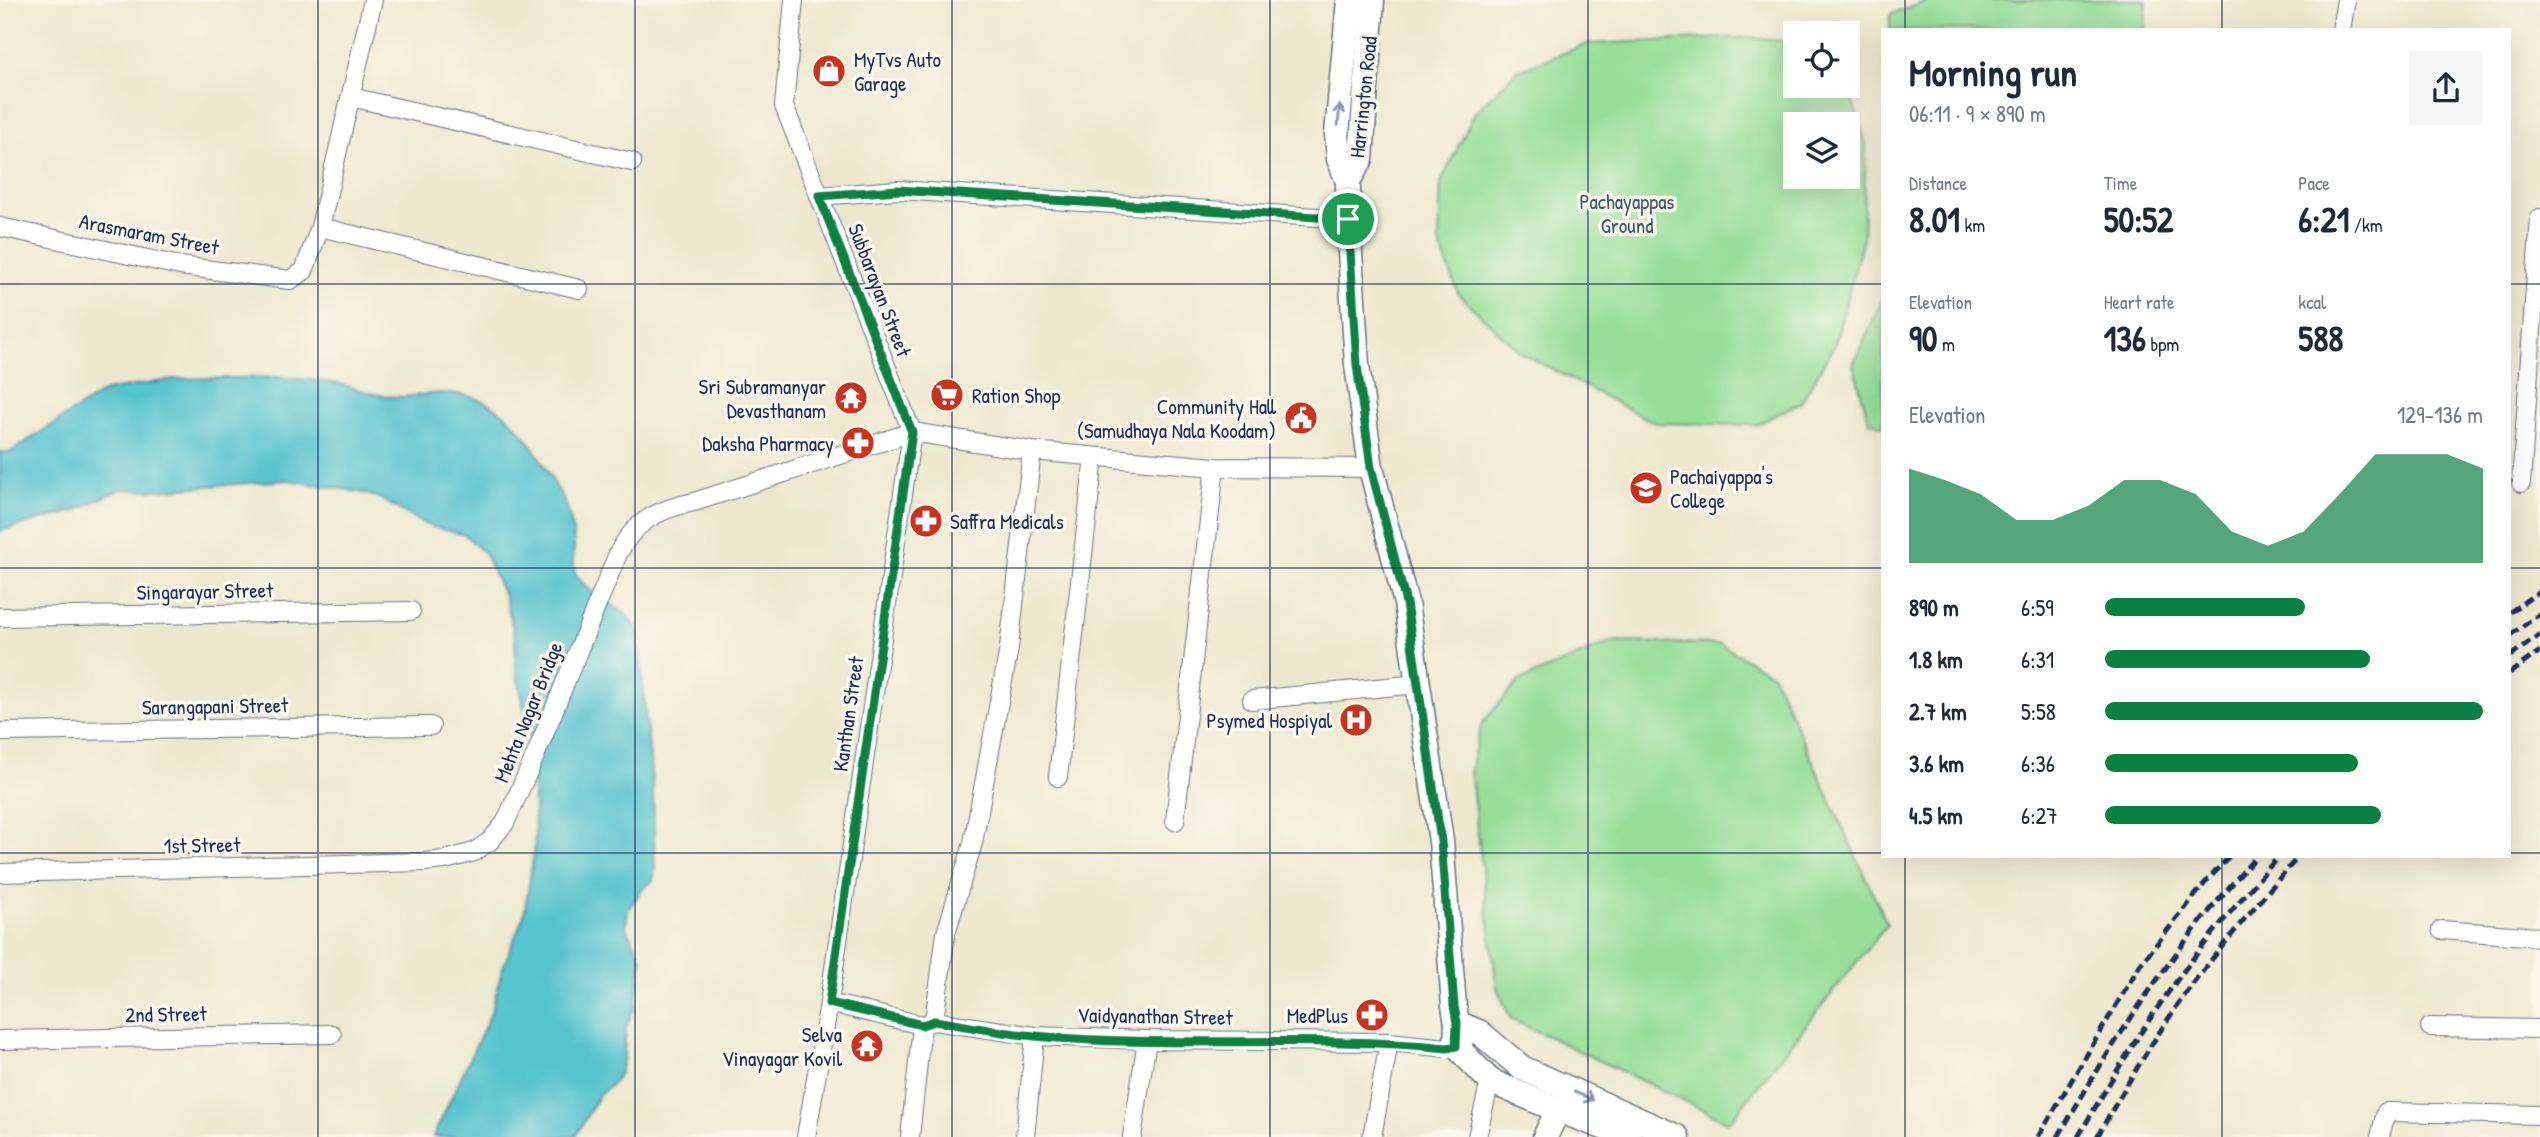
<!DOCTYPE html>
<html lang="en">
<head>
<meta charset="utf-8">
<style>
	:root { --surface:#fff; --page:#f6f6f7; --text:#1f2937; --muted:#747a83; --accent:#0b8043 }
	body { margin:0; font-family:"Patrick Hand",sans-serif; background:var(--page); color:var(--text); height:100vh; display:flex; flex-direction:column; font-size:26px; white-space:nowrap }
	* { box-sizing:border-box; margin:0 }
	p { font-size:23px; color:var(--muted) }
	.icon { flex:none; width:38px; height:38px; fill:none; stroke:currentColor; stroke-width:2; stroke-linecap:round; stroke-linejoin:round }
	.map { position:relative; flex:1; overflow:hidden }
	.drawer { position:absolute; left:1881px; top:28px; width:630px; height:830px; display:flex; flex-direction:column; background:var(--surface); border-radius:0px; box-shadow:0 7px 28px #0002 }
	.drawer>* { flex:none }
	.fabs { position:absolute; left:1783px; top:21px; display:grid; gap:14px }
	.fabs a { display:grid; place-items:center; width:77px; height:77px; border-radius:0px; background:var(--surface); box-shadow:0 7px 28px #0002; font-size:35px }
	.pin { position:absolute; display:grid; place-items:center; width:60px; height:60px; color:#fff; margin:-30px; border:4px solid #fff; border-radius:50%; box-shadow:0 2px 7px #0007 }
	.round { display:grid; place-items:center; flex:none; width:74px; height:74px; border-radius:0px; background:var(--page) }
	.summary { display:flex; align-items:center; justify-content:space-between; height:119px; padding:0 28px }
	h1 { font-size:38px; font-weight:800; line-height:52px }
	.figures { display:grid; grid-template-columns:repeat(3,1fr); gap:10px; height:119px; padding:7px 28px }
	.figures div { display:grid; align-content:center }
	.figures b { font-size:35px; font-weight:800 }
	.figures small { font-size:19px; font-weight:400 }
	.figures p { font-size:19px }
	.chart { height:196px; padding:14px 28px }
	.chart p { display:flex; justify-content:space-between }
	.chart svg { width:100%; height:126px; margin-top:7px; fill:var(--accent); opacity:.7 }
	ul { padding:0 28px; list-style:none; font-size:23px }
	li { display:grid; grid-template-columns:112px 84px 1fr; align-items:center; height:52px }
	li i { height:18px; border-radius:9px; background:var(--accent) }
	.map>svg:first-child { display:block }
	.green { fill:#96de99; stroke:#58867c; stroke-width:2; fill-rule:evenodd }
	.water { fill:#56c3cf; stroke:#387996; stroke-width:2 }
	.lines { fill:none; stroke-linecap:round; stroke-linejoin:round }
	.street-casing { stroke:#647085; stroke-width:20 }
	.secondary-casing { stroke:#647085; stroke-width:27 }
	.street { stroke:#fff; stroke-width:18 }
	.secondary { stroke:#fff; stroke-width:24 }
	.rail { stroke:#1b2f5e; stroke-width:5; stroke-dasharray:10 5; stroke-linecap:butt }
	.oneway { stroke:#8d97ae }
	.route-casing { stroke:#fff; stroke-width:14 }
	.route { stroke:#0b8043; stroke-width:9 }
	.grid { fill:none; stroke:#1b2f5e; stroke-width:2; stroke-opacity:0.55 }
	.labels { text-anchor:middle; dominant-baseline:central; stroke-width:7; stroke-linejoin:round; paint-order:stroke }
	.poi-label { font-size:21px; fill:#1b2f5e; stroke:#fbf7ec; text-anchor:end }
	.street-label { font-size:21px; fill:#1b2f5e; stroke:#fbf7ec }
	.park-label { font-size:21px; fill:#3a5b6d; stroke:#fbf7ec }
</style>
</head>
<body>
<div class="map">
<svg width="2540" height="1137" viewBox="0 0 2540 1137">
	<rect width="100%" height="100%" fill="#fbf7ec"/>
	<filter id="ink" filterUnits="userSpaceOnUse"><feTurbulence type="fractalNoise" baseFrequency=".0143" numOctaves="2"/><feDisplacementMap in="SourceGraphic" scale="14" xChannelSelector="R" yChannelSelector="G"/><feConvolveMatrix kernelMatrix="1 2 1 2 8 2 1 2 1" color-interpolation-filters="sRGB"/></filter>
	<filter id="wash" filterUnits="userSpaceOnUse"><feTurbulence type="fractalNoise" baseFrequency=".00686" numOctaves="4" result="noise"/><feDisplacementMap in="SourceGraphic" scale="28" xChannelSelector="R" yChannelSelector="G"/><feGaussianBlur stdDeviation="1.57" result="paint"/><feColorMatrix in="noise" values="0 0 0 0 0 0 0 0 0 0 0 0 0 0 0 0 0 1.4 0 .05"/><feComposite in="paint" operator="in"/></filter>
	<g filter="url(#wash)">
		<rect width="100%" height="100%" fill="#ede8cd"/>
		<!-- green -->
		<g class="green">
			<polygon points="1929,0 2147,0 2145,30 1890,30 1890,15"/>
			<path d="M 1749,37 L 1795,43 L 1796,86 L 1848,86 L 1866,144 L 1863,238 L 1835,344 L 1801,402 L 1756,425 L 1655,423 L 1521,353 L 1459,295 L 1439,242 L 1441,182 L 1475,112 L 1518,70 L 1587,44 ZM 1848,124 L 1848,177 L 1796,177 L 1796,124 Z"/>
			<polygon points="1883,299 1883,426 1869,421 1853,364"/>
			<polygon points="1611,642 1720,644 1773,675 1887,924 1729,1122 1511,1019 1497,988 1470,770 1482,723 1519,681"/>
		</g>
		<!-- water -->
		<path class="water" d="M 276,377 C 297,379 319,380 340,384 C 355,388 371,394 386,396 C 406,399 425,393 445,393 C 510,394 534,448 562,497 C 569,509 573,529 574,543 C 575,554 570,564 576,574 C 590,599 626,604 638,631 L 653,792 L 655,872 L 653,880 L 641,891 L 628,910 L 626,927 L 642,959 L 635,1008 L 626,1026 L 624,1055 L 620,1073 L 613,1083 L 599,1095 L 575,1137 L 433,1137 L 491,1013 L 502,970 L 524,915 L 533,859 L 535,835 L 532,748 L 516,669 L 515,638 L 505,597 L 485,554 L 465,535 L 426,525 L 377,497 L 360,492 L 288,480 L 155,490 L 119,490 L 75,511 L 0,531 L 0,452 L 10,452 L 105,391 L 174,379 Z"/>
	</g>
	<g filter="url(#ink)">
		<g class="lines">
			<defs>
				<g id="street">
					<polyline points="794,0 784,106 912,432 829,1003 806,1137"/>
					<polyline points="2341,30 2346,0"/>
					<polyline points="351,97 632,162"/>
					<polyline points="819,196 897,190 1348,219"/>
					<polyline points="0,227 180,266 290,280 304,271 320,227 373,0"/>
					<polyline points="320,227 579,289"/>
					<polyline points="2521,483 2540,218"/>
					<polyline points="0,617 411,611"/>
					<polyline points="1252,700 1418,684"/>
					<polyline points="0,732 431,726"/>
					<polyline points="1058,777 1094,457"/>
					<polyline points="1175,821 1215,467"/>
					<path d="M 0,873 L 424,862 L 445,860 L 474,852 L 490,841 L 505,823 L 533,761 L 617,556 C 633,522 658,509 694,502 L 912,432 L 1032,451 L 1215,467 L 1371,468"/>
					<polyline points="2441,930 2540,937"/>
					<polyline points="829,1003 922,1025 934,1021 1035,1036 1147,1040 1389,1042 1447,1048 1464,1041"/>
					<polyline points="934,1021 946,933 973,843 1009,648 1032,451"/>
					<polyline points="2430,1027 2540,1029"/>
					<polyline points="0,1040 332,1034"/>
					<polyline points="910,1137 922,1025"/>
					<polyline points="1025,1137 1035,1036"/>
					<polyline points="1132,1137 1147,1040"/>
					<polyline points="1372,1137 1389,1042"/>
					<polyline points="1477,1137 1490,1081"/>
					<polyline points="2380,1137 2386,1112 2540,1115"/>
				</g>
				<g id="secondary">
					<polyline points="1372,0 1361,159 1348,181 1348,219 1357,365 1371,468 1406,603 1441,841 1454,1006 1457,1023 1456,1046 1490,1081 1558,1110 1629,1137"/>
					<polyline points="1348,181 1339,159 1337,134 1349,0"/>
					<polyline points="1457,1023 1479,1032 1522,1068 1677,1137"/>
					<polyline points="1545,1137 1558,1110"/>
				</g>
			</defs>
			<!-- street casing -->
			<use href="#street" class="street-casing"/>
			<!-- secondary casing -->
			<use href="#secondary" class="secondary-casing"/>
			<!-- street -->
			<use href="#street" class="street"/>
			<!-- secondary -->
			<use href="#secondary" class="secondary"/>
			<!-- rail -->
			<g class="rail">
				<polyline points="2510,612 2540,591"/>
				<polyline points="2510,635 2540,614"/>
				<polyline points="2510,656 2540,635"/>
				<polyline points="2510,673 2540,651"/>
				<polyline points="2038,1137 2140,965 2205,883 2230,856"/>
				<path d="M 2058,1137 C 2117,1034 2177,943 2257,856"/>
				<path d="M 2078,1137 C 2107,1087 2136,1037 2170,990 C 2203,943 2241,899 2279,856"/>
				<path d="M 2097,1137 C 2124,1089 2152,1041 2184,996 C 2220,947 2259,901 2299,856"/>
			</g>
		</g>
		<!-- one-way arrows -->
		<defs><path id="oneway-shaft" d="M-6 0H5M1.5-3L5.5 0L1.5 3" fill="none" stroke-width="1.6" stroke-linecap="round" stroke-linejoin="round" transform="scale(1.75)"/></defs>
		<g class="oneway">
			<use href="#oneway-shaft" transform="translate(1339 115) rotate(-85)"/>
			<use href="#oneway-shaft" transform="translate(1584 1096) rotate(24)"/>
		</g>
	</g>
	<g class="lines" filter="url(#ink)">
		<defs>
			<path id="route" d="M 897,190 L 1348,219 L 1357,365 L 1371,468 L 1406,603 L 1441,841 L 1454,1006 L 1457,1023 L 1456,1046 L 1447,1048 C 1310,1034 1172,1049 1035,1036 C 1001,1033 968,1026 934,1021 L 922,1025 L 829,1003 L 912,432 L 819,196 Z"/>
		</defs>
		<!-- route casing -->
		<use href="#route" class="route-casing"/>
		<!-- route -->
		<use href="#route" class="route"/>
	</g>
	<!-- grid -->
	<path class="grid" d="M 318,0 L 318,1137M 635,0 L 635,1137M 952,0 L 952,1137M 1270,0 L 1270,1137M 1588,0 L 1588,1137M 1905,0 L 1905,30M 2222,0 L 2222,30M 0,284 L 1883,284M 2510,284 L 2540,284M 0,568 L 1883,568M 2510,568 L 2540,568M 0,853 L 1883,853M 2510,853 L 2540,853M 1905,856 L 1905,1137M 2222,856 L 2222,1137"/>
	<!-- icons -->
	<defs>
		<symbol id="shop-disc" viewBox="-11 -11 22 22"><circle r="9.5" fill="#c8321e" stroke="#fbf7ec"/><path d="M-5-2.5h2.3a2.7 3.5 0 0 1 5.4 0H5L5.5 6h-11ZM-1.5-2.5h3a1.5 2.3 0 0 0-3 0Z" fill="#fff"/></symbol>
		<symbol id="supermarket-disc" viewBox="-11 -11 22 22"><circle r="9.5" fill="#c8321e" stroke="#fbf7ec"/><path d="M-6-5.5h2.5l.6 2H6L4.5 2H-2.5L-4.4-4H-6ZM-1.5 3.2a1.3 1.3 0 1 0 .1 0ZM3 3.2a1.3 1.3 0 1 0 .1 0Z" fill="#fff"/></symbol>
		<symbol id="temple-disc" viewBox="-11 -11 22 22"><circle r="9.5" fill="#c8321e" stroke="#fbf7ec"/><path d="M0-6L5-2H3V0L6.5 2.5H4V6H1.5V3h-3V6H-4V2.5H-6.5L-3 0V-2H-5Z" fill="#fff"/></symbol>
		<symbol id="civic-disc" viewBox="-11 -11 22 22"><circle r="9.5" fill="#c8321e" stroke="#fbf7ec"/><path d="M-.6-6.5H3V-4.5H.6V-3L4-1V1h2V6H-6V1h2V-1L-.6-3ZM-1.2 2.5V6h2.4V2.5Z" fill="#fff"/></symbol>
		<symbol id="pharmacy-disc" viewBox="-11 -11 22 22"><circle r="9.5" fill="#c8321e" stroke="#fbf7ec"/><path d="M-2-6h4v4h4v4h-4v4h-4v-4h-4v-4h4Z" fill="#fff"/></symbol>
		<symbol id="university-disc" viewBox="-11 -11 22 22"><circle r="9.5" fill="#c8321e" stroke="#fbf7ec"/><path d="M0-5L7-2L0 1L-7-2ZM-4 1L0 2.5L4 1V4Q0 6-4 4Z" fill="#fff"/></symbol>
		<symbol id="hospital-disc" viewBox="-11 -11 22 22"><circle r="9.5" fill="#c8321e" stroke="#fbf7ec"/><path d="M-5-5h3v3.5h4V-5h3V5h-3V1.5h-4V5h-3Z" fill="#fff"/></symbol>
	</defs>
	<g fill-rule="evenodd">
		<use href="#shop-disc" x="810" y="52" width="38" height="38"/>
		<use href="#supermarket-disc" x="928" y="376" width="38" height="38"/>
		<use href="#temple-disc" x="832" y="379" width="38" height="38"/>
		<use href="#civic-disc" x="1282" y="399" width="38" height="38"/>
		<use href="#pharmacy-disc" x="839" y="424" width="38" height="38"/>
		<use href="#university-disc" x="1627" y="469" width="38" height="38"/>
		<use href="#pharmacy-disc" x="907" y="502" width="38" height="38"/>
		<use href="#hospital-disc" x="1337" y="701" width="38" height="38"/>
		<use href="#pharmacy-disc" x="1353" y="996" width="38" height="38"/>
		<use href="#temple-disc" x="848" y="1027" width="38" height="38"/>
	</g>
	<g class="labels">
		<!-- poi labels -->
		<g class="poi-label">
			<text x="854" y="59" text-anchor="start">MyTvs Auto<tspan x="854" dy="24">Garage</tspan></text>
			<text x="826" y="386">Sri Subramanyar<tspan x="826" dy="24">Devasthanam</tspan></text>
			<text x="972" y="395" text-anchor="start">Ration Shop</text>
			<text x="1276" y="406">Community Hall<tspan x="1276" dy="24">(Samudhaya Nala Koodam)</tspan></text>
			<text x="834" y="443">Daksha Pharmacy</text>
			<text x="1670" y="476" text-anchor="start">Pachaiyappa's<tspan x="1670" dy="24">College</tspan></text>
			<text x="950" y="521" text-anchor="start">Saffra Medicals</text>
			<text x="1332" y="720">Psymed Hospiyal</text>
			<text x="1348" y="1015">MedPlus</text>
			<text x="842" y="1034">Selva<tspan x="842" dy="24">Vinayagar Kovil</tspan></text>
		</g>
		<!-- street labels -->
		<g class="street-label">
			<text transform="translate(1363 97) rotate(-84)">Harrington Road</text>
			<text transform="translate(149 234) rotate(11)">Arasmaram Street</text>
			<text transform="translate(880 290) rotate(69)">Subbarayan Street</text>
			<text transform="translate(205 591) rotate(-1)">Singarayar Street</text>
			<text transform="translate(215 706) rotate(-1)">Sarangapani Street</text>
			<text transform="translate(528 712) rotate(-68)">Mehta Nagar Bridge</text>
			<text transform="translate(848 714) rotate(-82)">Kanthan Street</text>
			<text transform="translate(202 845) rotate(-1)">1st Street</text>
			<text transform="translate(166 1014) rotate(-1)">2nd Street</text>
			<text transform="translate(1155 1016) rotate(1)">Vaidyanathan Street</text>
		</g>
		<!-- park labels -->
		<g class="park-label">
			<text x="1627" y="201">Pachayappas<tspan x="1627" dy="24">Ground</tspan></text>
		</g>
	</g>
</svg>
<div class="fabs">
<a><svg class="icon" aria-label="locate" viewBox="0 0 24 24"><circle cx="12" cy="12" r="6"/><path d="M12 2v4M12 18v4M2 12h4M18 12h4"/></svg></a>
<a><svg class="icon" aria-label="layers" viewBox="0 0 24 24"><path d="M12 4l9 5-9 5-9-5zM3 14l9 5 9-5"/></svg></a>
</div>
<div class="pin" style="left:1348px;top:219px;background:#1e9e55"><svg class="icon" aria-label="arrive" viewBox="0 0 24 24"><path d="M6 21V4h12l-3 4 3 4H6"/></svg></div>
<section class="drawer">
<div class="summary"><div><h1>Morning run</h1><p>06:11 · 9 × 890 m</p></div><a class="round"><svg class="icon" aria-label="share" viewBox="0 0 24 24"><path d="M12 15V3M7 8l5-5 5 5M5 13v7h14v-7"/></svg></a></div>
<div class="figures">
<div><p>Distance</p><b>8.01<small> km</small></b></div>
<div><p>Time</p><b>50:52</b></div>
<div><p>Pace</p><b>6:21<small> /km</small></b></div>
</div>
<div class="figures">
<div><p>Elevation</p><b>90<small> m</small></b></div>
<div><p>Heart rate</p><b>136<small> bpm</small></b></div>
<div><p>kcal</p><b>588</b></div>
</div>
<div class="chart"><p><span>Elevation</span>129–136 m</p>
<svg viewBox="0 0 160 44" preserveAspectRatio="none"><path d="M0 44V11L10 15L20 20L30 29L40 29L50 24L60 15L70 15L80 20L90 33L100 38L110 33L120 20L130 6L140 6L150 6L160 11V44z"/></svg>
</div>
<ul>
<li><b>890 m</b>6:59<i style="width:53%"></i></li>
<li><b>1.8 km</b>6:31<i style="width:70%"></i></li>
<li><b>2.7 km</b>5:58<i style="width:100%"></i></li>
<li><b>3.6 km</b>6:36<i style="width:67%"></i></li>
<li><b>4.5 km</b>6:27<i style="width:73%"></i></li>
</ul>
</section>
</div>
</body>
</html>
